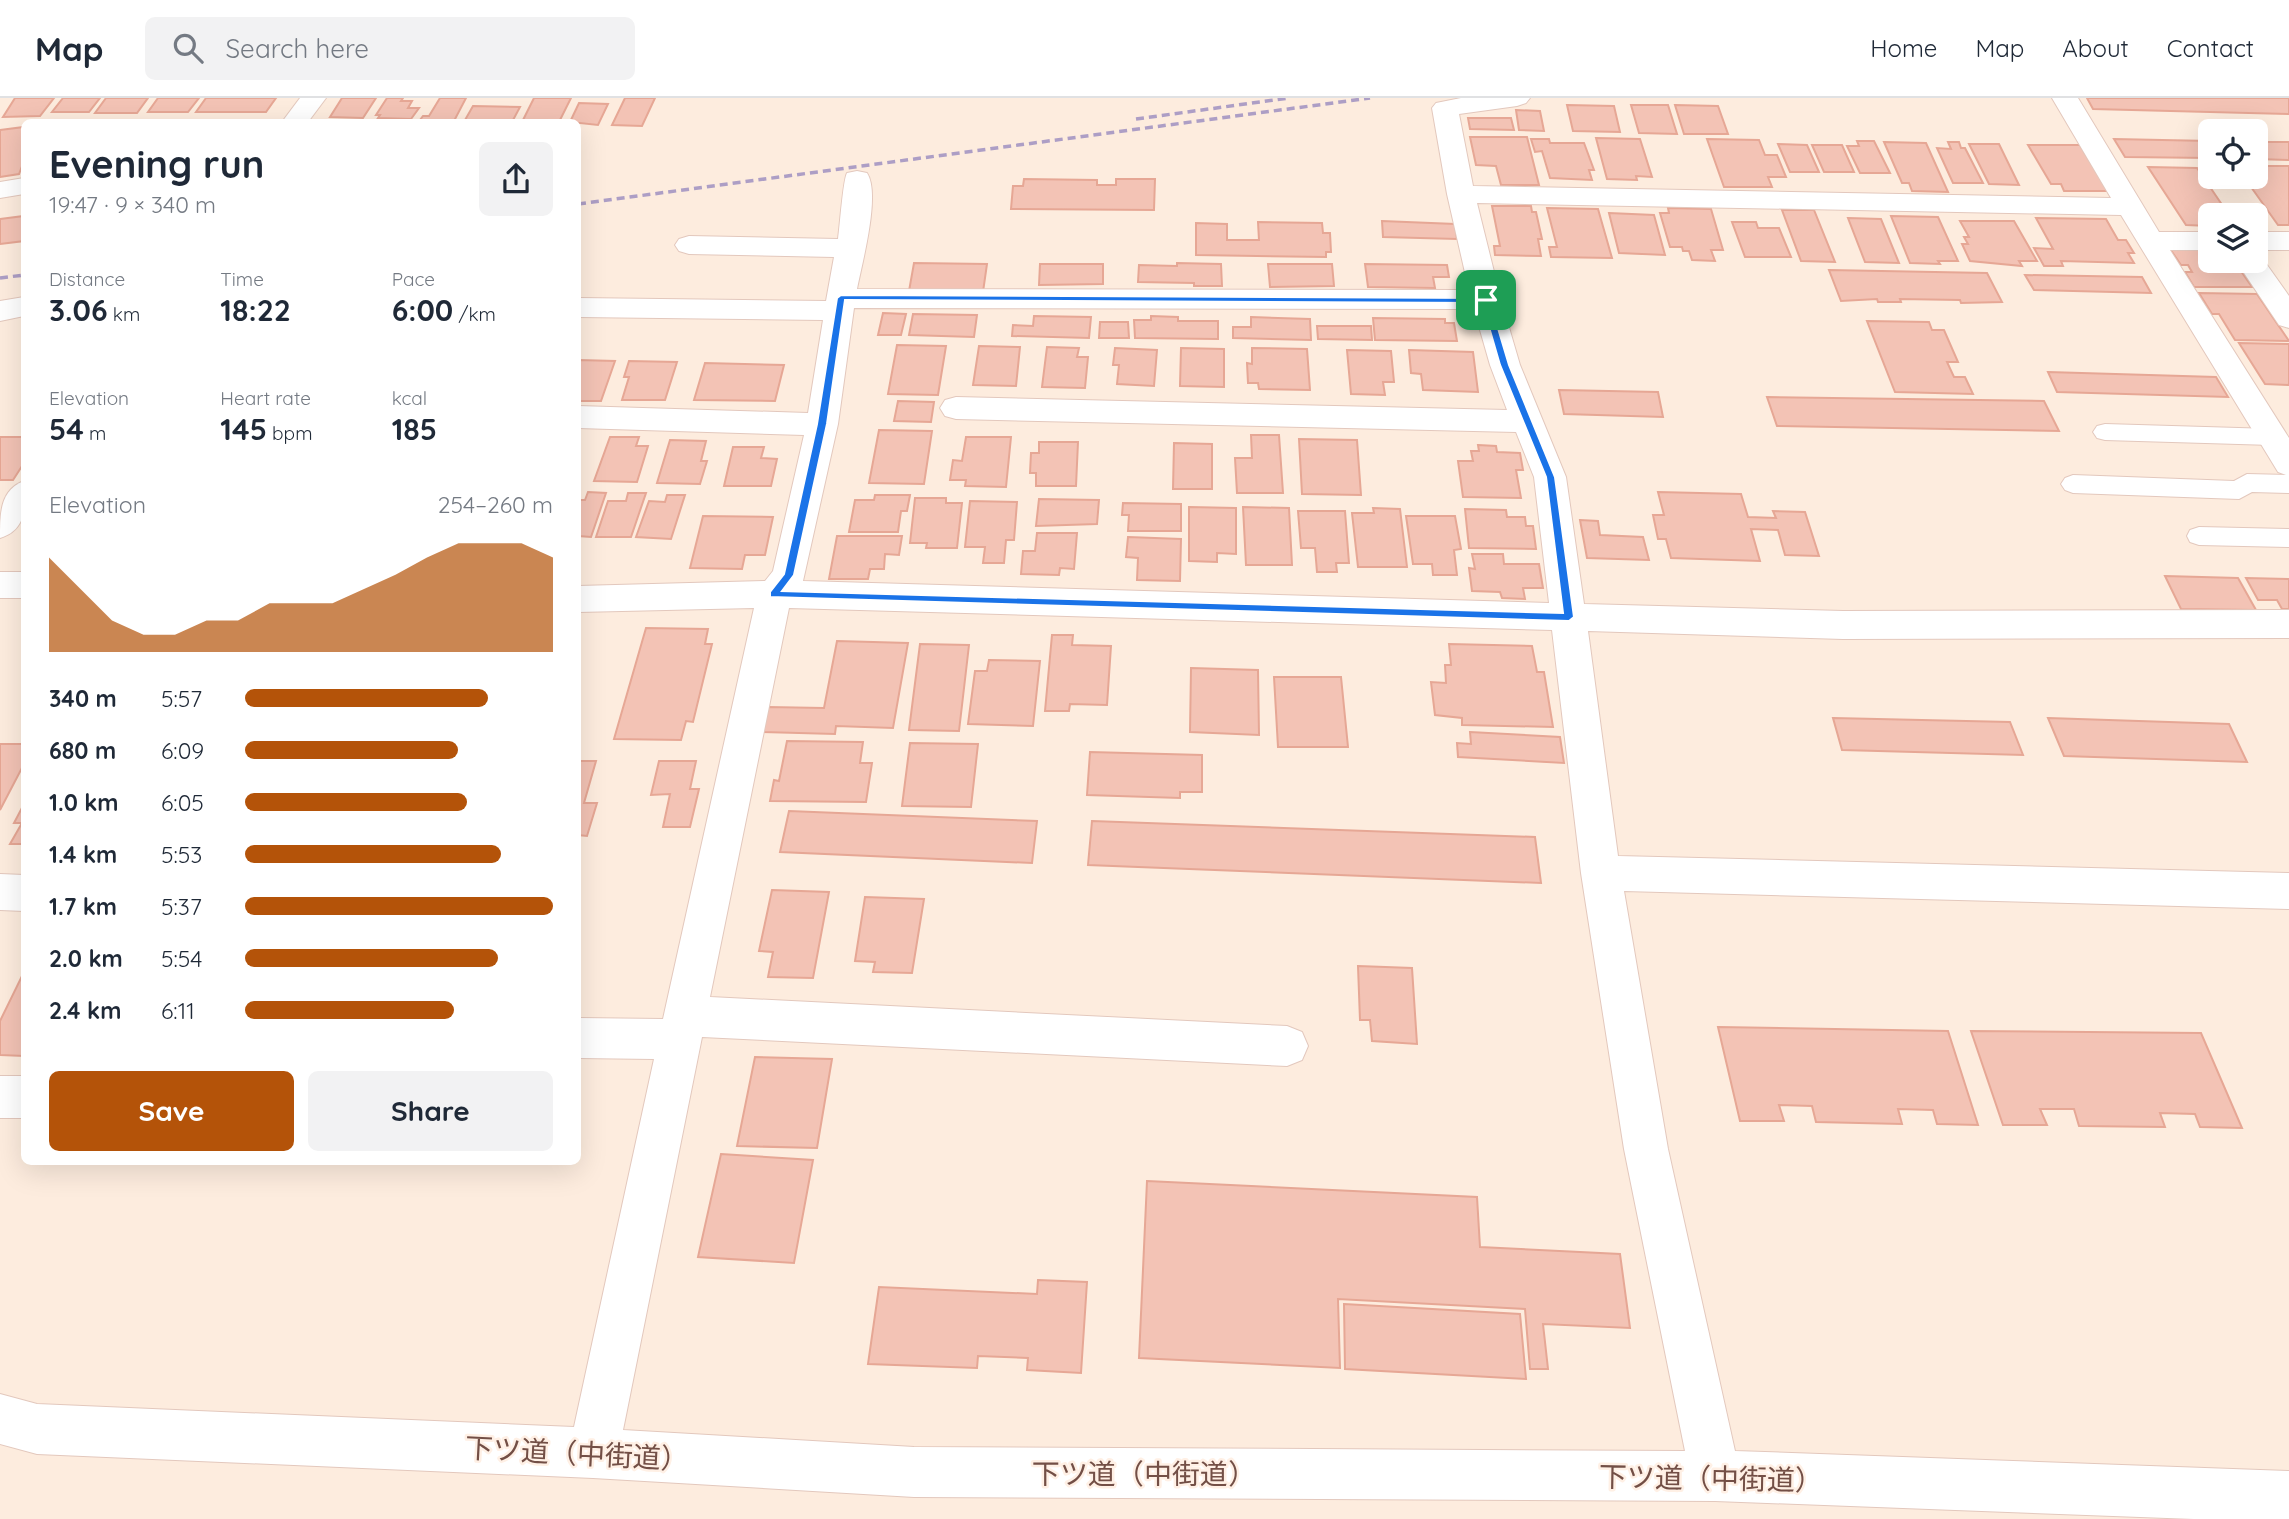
<!DOCTYPE html>
<html lang="en">
<head>
<meta charset="utf-8">
<style>
	:root { --surface:#fff; --page:#f2f2f3; --text:#1f2937; --muted:#747a83; --line:#e0e1e3; --accent:#b45309 }
	body { margin:0; font-family:Quicksand,"Noto Sans JP",sans-serif; background:var(--page); color:var(--text); height:100vh; display:flex; flex-direction:column; font-size:26px; white-space:nowrap }
	* { box-sizing:border-box; margin:0 }
	p { font-size:23px; color:var(--muted) }
	.icon { flex:none; width:38px; height:38px; fill:none; stroke:currentColor; stroke-width:2; stroke-linecap:round; stroke-linejoin:round }
	.map { position:relative; flex:1; overflow:hidden }
	.side { position:absolute; left:21px; top:21px; width:560px; height:1046px; display:flex; flex-direction:column; background:var(--surface); border-radius:10px; box-shadow:0 7px 28px #0002 }
	.side>* { flex:none }
	.controls { position:absolute; left:2198px; top:21px; display:grid; gap:14px }
	.controls a { display:grid; place-items:center; width:70px; height:70px; border-radius:10px; background:var(--surface); box-shadow:0 7px 28px #0002; font-size:35px }
	.pin { position:absolute; display:grid; place-items:center; width:60px; height:60px; color:#fff; margin:-30px; border-radius:14px; box-shadow:0 4px 10px #0006 }
	.round { display:grid; place-items:center; flex:none; width:74px; height:74px; border-radius:10px; background:var(--page) }
	.headline { display:flex; align-items:center; justify-content:space-between; height:119px; padding:0 28px }
	h1 { font-size:38px; font-weight:700; line-height:52px }
	.stats { display:grid; grid-template-columns:repeat(3,1fr); gap:10px; height:119px; padding:7px 28px }
	.stats div { display:grid; align-content:center }
	.stats b { font-size:30px; font-weight:700 }
	.stats small { font-size:19px; font-weight:400 }
	.stats p { font-size:19px }
	.chart { height:196px; padding:14px 28px }
	.chart p { display:flex; justify-content:space-between }
	.chart svg { width:100%; height:126px; margin-top:7px; fill:var(--accent); opacity:.7 }
	.cta { display:flex; gap:14px; margin-top:auto; padding:14px 28px }
	.cta a { flex:1; height:80px; border-radius:10px; background:var(--accent); color:#fff; font-size:28px; font-weight:700; line-height:80px; text-align:center }
	.cta a+a { background:var(--page); color:var(--text) }
	ul { padding:0 28px; list-style:none; font-size:23px }
	li { display:grid; grid-template-columns:112px 84px 1fr; align-items:center; height:52px }
	li i { height:18px; border-radius:9px; background:var(--accent) }
	header { display:flex; align-items:center; gap:42px; box-sizing:border-box; height:98px; padding:0 35px; background:var(--surface); border-bottom:2px solid var(--line) }
	header strong { font-size:33px }
	nav { display:flex; gap:38px; margin-inline-start:auto; font-size:24px }
	.search { width:490px; height:63px; background:var(--page); display:flex; align-items:center; gap:18px; box-sizing:border-box; padding:0 24px; border-radius:10px; color:var(--muted); font-size:26px }
	.map>svg:first-child { display:block }
	.building { fill:#f3c3b5; stroke:#e6a795; stroke-width:2 }
	.lines { fill:none; stroke-linecap:round; stroke-linejoin:round }
	.service-casing { stroke:#e3c8bd; stroke-width:2 }
	.minor-casing { stroke:#e3c8bd; stroke-width:2 }
	.service { fill:#fff; fill-rule:evenodd }
	.minor { fill:#fff; fill-rule:evenodd }
	.rail { stroke:#ad9ec5; stroke-width:3.5; stroke-dasharray:8 5; stroke-linecap:butt }
	.route { fill:#1a73e8; stroke:#fff; stroke-width:2; fill-rule:evenodd }
	.labels { text-anchor:middle; dominant-baseline:central; stroke-width:5; stroke-linejoin:round; paint-order:stroke }
	.near-street-label { font-size:28px; fill:#734f46; stroke:#fff0e5 }
</style>
</head>
<body>
<header>
<strong>Map</strong>
<div class="search"><svg class="icon" aria-label="search" viewBox="0 0 24 24"><circle cx="10" cy="10" r="6"/><path d="M15 15l6 6"/></svg>Search here</div>
<nav><a>Home</a><a>Map</a><a>About</a><a>Contact</a></nav>
</header>
<div class="map">
<svg width="2289" height="1421" viewBox="0 0 2289 1421">
	<rect width="100%" height="100%" fill="#fdecde"/>
	<!-- building -->
	<g class="building">
		<polygon points="15,0 54,0 40,18 3,19"/>
		<polygon points="63,0 100,0 89,14 52,14"/>
		<polygon points="106,0 148,0 137,15 95,15"/>
		<polygon points="158,0 199,0 188,14 148,14"/>
		<polygon points="206,0 276,0 266,14 196,14"/>
		<polygon points="342,0 376,0 363,20 330,19"/>
		<polygon points="387,0 403,0 401,3 412,3 408,10 419,10 411,21 378,20 380,17 376,17"/>
		<polygon points="440,0 466,0 454,23 420,22 423,18 429,18"/>
		<polygon points="534,0 571,0 559,24 522,24"/>
		<polygon points="625,0 655,0 642,28 612,27"/>
		<polygon points="2087,0 2289,0 2289,16 2093,11"/>
		<polygon points="579,5 608,6 598,27 570,24"/>
		<polygon points="1567,7 1614,8 1620,34 1573,33"/>
		<polygon points="1631,7 1668,7 1677,36 1639,35"/>
		<polygon points="1675,7 1718,8 1728,36 1684,36"/>
		<polygon points="473,8 520,9 512,24 465,22"/>
		<polygon points="1516,12 1540,13 1544,33 1519,32"/>
		<polygon points="1468,20 1511,20 1514,32 1470,31"/>
		<polygon points="24,29 24,63 19,76 0,79 0,32"/>
		<polygon points="1470,39 1527,39 1539,87 1501,87 1496,68 1476,67"/>
		<polygon points="1596,40 1640,41 1652,79 1636,78 1637,82 1607,81"/>
		<polygon points="1531,41 1549,41 1550,45 1584,45 1594,72 1589,72 1592,82 1550,80 1542,53 1535,54"/>
		<polygon points="1707,41 1759,42 1765,57 1777,57 1786,79 1768,79 1772,89 1724,89"/>
		<polygon points="2114,41 2210,43 2210,60 2125,59"/>
		<polygon points="1857,43 1874,43 1890,75 1860,75 1847,48 1859,48"/>
		<polygon points="1884,44 1926,45 1948,94 1912,93 1909,85 1902,85"/>
		<polygon points="1948,44 1959,44 1961,50 1965,50 1983,85 1953,85 1937,50 1951,51"/>
		<polygon points="2256,44 2289,44 2289,62 2256,61"/>
		<polygon points="1778,46 1807,47 1819,74 1790,74"/>
		<polygon points="1969,46 1999,46 2019,87 1989,86"/>
		<polygon points="1812,47 1842,47 1854,74 1824,74"/>
		<polygon points="2028,47 2080,47 2108,93 2064,93 2061,86 2051,86"/>
		<polygon points="2256,68 2289,68 2289,127 2278,127 2244,79 2256,79"/>
		<polygon points="2148,69 2197,70 2229,117 2210,117 2210,128 2186,127"/>
		<polygon points="1024,81 1097,82 1097,87 1116,87 1116,81 1155,81 1154,112 1011,111 1013,88 1023,88"/>
		<polygon points="1492,108 1531,108 1532,114 1536,114 1542,141 1538,141 1541,158 1495,157 1494,148 1500,148"/>
		<polygon points="1547,110 1598,111 1612,160 1551,159 1549,149 1557,149"/>
		<polygon points="1668,110 1711,111 1723,152 1711,152 1715,163 1692,162 1689,153 1683,153 1682,149 1670,149 1660,115 1669,115"/>
		<polygon points="1782,112 1814,112 1835,164 1801,163"/>
		<polygon points="1609,115 1654,117 1665,157 1619,155"/>
		<polygon points="24,118 24,143 0,146 0,121"/>
		<polygon points="1891,118 1938,119 1958,163 1938,163 1940,166 1910,165"/>
		<polygon points="1848,120 1881,121 1899,165 1865,164"/>
		<polygon points="2036,120 2106,121 2118,142 2126,142 2134,155 2128,155 2134,165 2061,163 2063,168 2044,168 2034,150 2053,151"/>
		<polygon points="1382,123 1455,126 1457,141 1383,139"/>
		<polygon points="1960,123 2014,123 2037,163 2019,163 2022,168 1970,163 1962,146 1968,146 1964,139 1969,139"/>
		<polygon points="1258,124 1322,125 1323,135 1330,135 1331,154 1326,154 1326,159 1196,157 1196,125 1227,126 1227,142 1259,142"/>
		<polygon points="1732,124 1756,124 1758,130 1779,130 1791,159 1745,159"/>
		<polygon points="2170,151 2210,152 2210,163 2234,163 2252,189 2194,189 2185,174 2192,174 2188,167 2181,167"/>
		<polygon points="914,165 987,166 983,194 909,193"/>
		<polygon points="1177,165 1221,166 1222,188 1194,188 1194,185 1138,184 1139,167 1177,168"/>
		<polygon points="1040,166 1103,166 1103,186 1039,187"/>
		<polygon points="1268,166 1332,166 1334,188 1270,189"/>
		<polygon points="1365,166 1447,167 1449,179 1433,179 1435,190 1368,189"/>
		<polygon points="1829,172 1987,175 2002,204 1961,205 1960,202 1900,201 1901,204 1878,204 1877,201 1841,203"/>
		<polygon points="2025,177 2142,179 2151,195 2034,192"/>
		<polygon points="2199,195 2257,196 2289,243 2235,242 2219,216 2212,216"/>
		<polygon points="883,215 906,216 901,237 878,237"/>
		<polygon points="913,216 977,217 974,239 909,237"/>
		<polygon points="1034,218 1091,219 1089,240 1012,238 1013,227 1033,228"/>
		<polygon points="1151,218 1178,219 1178,223 1218,223 1218,241 1135,240 1134,222 1151,222"/>
		<polygon points="1251,219 1310,221 1311,242 1233,240 1233,229 1251,229"/>
		<polygon points="1373,220 1445,221 1445,225 1454,225 1457,243 1375,242"/>
		<polygon points="1867,223 1929,224 1932,232 1944,232 1958,264 1947,264 1954,279 1965,279 1973,296 1895,294"/>
		<polygon points="1100,224 1128,224 1129,240 1099,240"/>
		<polygon points="1317,228 1371,228 1372,242 1318,241"/>
		<polygon points="2239,245 2289,246 2289,287 2265,286"/>
		<polygon points="897,247 946,248 938,297 888,296"/>
		<polygon points="979,248 1020,249 1016,288 973,287"/>
		<polygon points="1047,249 1079,250 1077,259 1088,259 1085,290 1042,289"/>
		<polygon points="1115,250 1157,252 1154,288 1117,286 1119,267 1113,267"/>
		<polygon points="1181,250 1224,251 1224,289 1180,288"/>
		<polygon points="1252,250 1307,251 1310,292 1259,291 1258,285 1248,285 1247,265 1252,266"/>
		<polygon points="1347,252 1391,253 1394,284 1383,284 1385,297 1351,296"/>
		<polygon points="1409,252 1473,254 1478,294 1423,292 1421,276 1411,275"/>
		<polygon points="578,262 615,263 601,303 578,303"/>
		<polygon points="629,263 677,264 665,302 622,302 629,279 624,279"/>
		<polygon points="705,265 784,267 775,303 694,302"/>
		<polygon points="2048,274 2216,279 2228,299 2057,294"/>
		<polygon points="1559,292 1658,294 1663,319 1564,316"/>
		<polygon points="1767,299 2044,303 2059,333 1777,328"/>
		<polygon points="898,303 934,304 931,324 894,323"/>
		<polygon points="879,332 932,333 924,386 869,385"/>
		<polygon points="1251,337 1279,337 1283,395 1237,395 1235,360 1252,360"/>
		<polygon points="0,339 24,339 24,365 13,382 0,382"/>
		<polygon points="610,339 639,339 636,348 648,348 637,384 594,383"/>
		<polygon points="966,339 1011,339 1006,389 965,388 966,382 950,382 953,362 962,363"/>
		<polygon points="1299,341 1357,342 1361,397 1302,396"/>
		<polygon points="670,342 706,343 701,363 707,363 700,386 657,385"/>
		<polygon points="1039,344 1078,344 1076,388 1036,388 1036,375 1030,375 1031,355 1039,355"/>
		<polygon points="1174,345 1212,346 1212,391 1173,391"/>
		<polygon points="1478,347 1496,348 1497,354 1520,355 1523,372 1516,372 1521,400 1463,399 1458,363 1473,363 1471,353 1479,353"/>
		<polygon points="733,349 764,349 761,360 777,361 771,388 724,388"/>
		<polygon points="588,394 606,395 591,439 578,438 578,402 585,402"/>
		<polygon points="1658,394 1741,396 1748,419 1776,420 1773,413 1805,414 1819,458 1785,457 1778,432 1751,431 1760,463 1671,460 1666,441 1658,441 1653,417 1664,417"/>
		<polygon points="628,395 646,395 631,439 596,439 608,403 626,403"/>
		<polygon points="667,397 685,397 671,441 636,439 649,403 665,404"/>
		<polygon points="875,397 910,397 907,413 901,413 898,434 849,434 855,402 874,402"/>
		<polygon points="915,400 946,400 946,405 962,405 957,450 926,450 927,445 910,445"/>
		<polygon points="1039,401 1099,402 1097,426 1036,428"/>
		<polygon points="970,403 1017,404 1014,442 1006,442 1004,465 983,465 985,449 965,449"/>
		<polygon points="1123,405 1181,406 1181,433 1128,433 1129,417 1122,417"/>
		<polygon points="1189,409 1236,410 1236,456 1217,455 1217,464 1189,463"/>
		<polygon points="1243,409 1289,410 1292,467 1246,467"/>
		<polygon points="1373,410 1400,411 1407,469 1358,469 1352,415 1374,415"/>
		<polygon points="1465,411 1506,412 1507,419 1525,419 1526,428 1533,428 1536,451 1469,450"/>
		<polygon points="1298,413 1345,413 1349,465 1336,465 1337,474 1317,474 1315,450 1301,450"/>
		<polygon points="703,418 773,419 765,457 745,457 742,471 690,470"/>
		<polygon points="1406,418 1455,418 1461,451 1454,452 1457,477 1433,477 1432,466 1413,466"/>
		<polygon points="1580,422 1598,423 1600,437 1643,439 1649,462 1587,460"/>
		<polygon points="1037,435 1077,435 1074,471 1060,470 1059,477 1021,476 1023,453 1035,453"/>
		<polygon points="837,438 902,438 899,457 885,456 884,471 870,471 868,481 829,481"/>
		<polygon points="1128,439 1181,441 1180,483 1137,482 1138,460 1126,459"/>
		<polygon points="1472,456 1503,456 1504,466 1539,466 1543,490 1523,490 1525,501 1502,500 1500,494 1472,493 1469,470 1475,471"/>
		<polygon points="2165,478 2238,480 2256,512 2181,511"/>
		<polygon points="2246,480 2289,481 2289,511 2282,511 2277,502 2258,502"/>
		<polygon points="646,530 708,531 705,546 712,546 693,624 686,623 681,642 614,641"/>
		<polygon points="1052,537 1073,537 1072,547 1111,548 1107,607 1070,606 1069,613 1045,613"/>
		<polygon points="837,543 908,545 893,630 836,628 835,636 762,634 768,609 824,610"/>
		<polygon points="920,546 969,547 959,633 909,632"/>
		<polygon points="1449,546 1532,548 1537,574 1544,574 1553,629 1462,627 1462,620 1435,617 1431,584 1446,585 1445,567 1451,567"/>
		<polygon points="989,562 1040,563 1033,628 968,626 975,573 987,573"/>
		<polygon points="1191,570 1258,572 1259,637 1190,634"/>
		<polygon points="1274,579 1341,579 1348,649 1278,649"/>
		<polygon points="1833,620 2010,624 2023,657 1842,652"/>
		<polygon points="2048,620 2229,626 2247,664 2064,658"/>
		<polygon points="1470,634 1560,639 1564,665 1458,659 1457,645 1471,646"/>
		<polygon points="787,643 863,644 860,665 872,665 866,704 770,703 774,682 779,683"/>
		<polygon points="910,645 978,646 971,709 902,708"/>
		<polygon points="0,646 24,646 24,666 0,712"/>
		<polygon points="1090,654 1202,657 1202,694 1180,694 1180,700 1087,697"/>
		<polygon points="578,663 596,663 584,705 597,705 587,738 578,737"/>
		<polygon points="659,663 696,663 690,691 699,691 690,729 663,729 670,696 651,697"/>
		<polygon points="24,706 24,746 10,746 22,725 14,725"/>
		<polygon points="789,713 1037,723 1032,765 780,754"/>
		<polygon points="1092,723 1535,739 1541,785 1088,767"/>
		<polygon points="772,792 829,794 813,880 768,879 773,854 759,853"/>
		<polygon points="865,799 924,801 912,875 873,874 875,864 855,863"/>
		<polygon points="1358,868 1412,870 1417,946 1372,943 1370,922 1360,922"/>
		<polygon points="24,874 24,958 0,957 0,923"/>
		<polygon points="1718,929 1948,933 1978,1027 1937,1026 1933,1012 1898,1011 1902,1026 1816,1024 1812,1008 1779,1007 1784,1023 1740,1023"/>
		<polygon points="1971,933 2201,935 2242,1030 2200,1029 2195,1016 2160,1015 2165,1029 2079,1028 2074,1011 2040,1011 2047,1027 2003,1027"/>
		<polygon points="755,959 832,961 817,1050 737,1048"/>
		<polygon points="721,1056 813,1062 794,1165 698,1159"/>
		<polygon points="1147,1083 1477,1099 1480,1149 1620,1156 1630,1230 1543,1226 1548,1271 1530,1271 1525,1211 1338,1201 1340,1270 1139,1260"/>
		<polygon points="1038,1182 1087,1184 1081,1275 1027,1272 1028,1260 978,1258 977,1270 868,1266 879,1189 1037,1196"/>
		<polygon points="1344,1206 1520,1216 1526,1281 1345,1271"/>
	</g>
	<g class="lines">
		<defs>
			<g id="service">
				<polygon points="2105,326 2272,331 2280,333 2284,339 2280,345 2272,347 2105,342 2097,340 2093,334 2097,328"/>
				<polygon points="2247,376 2289,377 2289,395 2252,394 2239,401 2073,395 2065,392 2061,386 2065,380 2073,377 2234,383"/>
				<polygon points="2199,429 2289,431 2289,449 2199,447 2190,444 2187,438 2190,432"/>
			</g>
			<g id="minor">
				<polygon points="300,0 326,0 308,24 282,24"/>
				<path d="M 1461,0 L 1530,0 L 1526,5 L 1517,8 L 1459,16 L 1473,88 L 2111,100 L 2052,0 L 2078,0 L 2159,134 L 2210,134 L 2210,152 L 2170,152 L 2289,340 L 2289,378 L 2278,374 L 2121,117 L 1477,105 L 1501,202 L 1520,267 L 1566,379 L 1584,506 L 1843,513 L 2289,512 L 2289,540 L 1843,541 L 1588,533 L 1618,758 L 2289,775 L 2289,811 L 1624,793 L 1668,1051 L 1735,1353 L 2289,1373 L 2289,1421 L 2194,1421 L 1715,1403 L 914,1399 L 593,1380 L 37,1356 L 0,1346 L 0,1296 L 37,1306 L 574,1329 L 654,961 L 578,960 L 578,920 L 663,921 L 754,510 L 578,514 L 578,488 L 765,483 L 773,473 L 804,337 L 578,330 L 578,308 L 808,315 L 823,222 L 578,219 L 578,200 L 826,203 L 834,159 L 689,156 L 679,153 L 675,147 L 679,141 L 689,138 L 838,141 C 840,127 843,82 847,75 L 857,73 L 867,75 C 881,96 862,165 857,191 L 1469,192 L 1447,96 L 1432,10 L 1436,5 ZM 854,210 L 1474,211 L 1490,267 L 1507,312 L 956,299 L 945,302 L 940,310 L 945,318 L 956,321 L 1516,334 L 1534,379 L 1549,505 L 803,483 L 838,326 ZM 789,510 L 1552,532 L 1581,775 L 1624,1051 L 1685,1353 L 914,1349 L 623,1332 L 702,939 L 1287,968 L 1302,962 L 1308,948 L 1302,934 L 1287,928 L 710,899 Z"/>
				<polygon points="24,80 24,96 0,100 0,84"/>
				<rect x="2256" y="134" width="33" height="18"/>
				<polygon points="2256,155 2260,157 2289,198 2289,230 2279,227 2236,163 2256,163"/>
				<polygon points="24,199 24,218 0,223 0,203"/>
				<path d="M 24,383 C 26,407 27,432 0,440 C 0,415 0,392 24,383 Z"/>
				<rect x="0" y="474" width="24" height="26"/>
				<polygon points="0,776 24,777 24,813 0,812"/>
				<rect x="0" y="978" width="24" height="42"/>
			</g>
		</defs>
		<!-- service casing -->
		<use href="#service" class="service-casing"/>
		<!-- minor casing -->
		<use href="#minor" class="minor-casing"/>
		<!-- service -->
		<use href="#service" class="service"/>
		<!-- minor -->
		<use href="#minor" class="minor"/>
		<!-- rail -->
		<g class="rail">
			<polyline points="1136,21 1289,0"/>
			<polyline points="578,106 1370,0"/>
			<polyline points="0,180 24,177"/>
		</g>
	</g>
	<!-- route -->
	<path class="route" d="M 841,197 L 1489,200 L 1509,267 L 1555,379 L 1574,519 L 1569,523 L 770,499 L 770,494 L 784,476 L 817,326 L 837,200 ZM 845,202 L 1482,205 L 1500,267 L 1546,379 L 1563,515 L 782,493 L 794,477 L 827,326 Z"/>
	<g class="labels">
		<!-- near-street labels -->
		<g class="near-street-label">
			<text transform="translate(577 1355) rotate(3)">下ツ道（中街道）</text>
			<text x="1144" y="1375">下ツ道（中街道）</text>
			<text transform="translate(1711 1380) rotate(1)">下ツ道（中街道）</text>
		</g>
	</g>
</svg>
<div class="controls">
<a><svg class="icon" aria-label="locate" viewBox="0 0 24 24"><circle cx="12" cy="12" r="6"/><path d="M12 2v4M12 18v4M2 12h4M18 12h4"/></svg></a>
<a><svg class="icon" aria-label="layers" viewBox="0 0 24 24"><path d="M12 4l9 5-9 5-9-5zM3 14l9 5 9-5"/></svg></a>
</div>
<div class="pin" style="left:1486px;top:202px;background:#1e9e55"><svg class="icon" aria-label="arrive" viewBox="0 0 24 24"><path d="M6 21V4h12l-3 4 3 4H6"/></svg></div>
<section class="side">
<div class="headline"><div><h1>Evening run</h1><p>19:47 · 9 × 340 m</p></div><a class="round"><svg class="icon" aria-label="share" viewBox="0 0 24 24"><path d="M12 15V3M7 8l5-5 5 5M5 13v7h14v-7"/></svg></a></div>
<div class="stats">
<div><p>Distance</p><b>3.06<small> km</small></b></div>
<div><p>Time</p><b>18:22</b></div>
<div><p>Pace</p><b>6:00<small> /km</small></b></div>
</div>
<div class="stats">
<div><p>Elevation</p><b>54<small> m</small></b></div>
<div><p>Heart rate</p><b>145<small> bpm</small></b></div>
<div><p>kcal</p><b>185</b></div>
</div>
<div class="chart"><p><span>Elevation</span>254–260 m</p>
<svg viewBox="0 0 160 44" preserveAspectRatio="none"><path d="M0 44V11L10 22L20 33L30 38L40 38L50 33L60 33L70 27L80 27L90 27L100 22L110 17L120 11L130 6L140 6L150 6L160 11V44z"/></svg>
</div>
<ul>
<li><b>340 m</b>5:57<i style="width:79%"></i></li>
<li><b>680 m</b>6:09<i style="width:69%"></i></li>
<li><b>1.0 km</b>6:05<i style="width:72%"></i></li>
<li><b>1.4 km</b>5:53<i style="width:83%"></i></li>
<li><b>1.7 km</b>5:37<i style="width:100%"></i></li>
<li><b>2.0 km</b>5:54<i style="width:82%"></i></li>
<li><b>2.4 km</b>6:11<i style="width:68%"></i></li>
</ul>
<div class="cta"><a>Save</a><a>Share</a></div>
</section>
</div>
</body>
</html>
